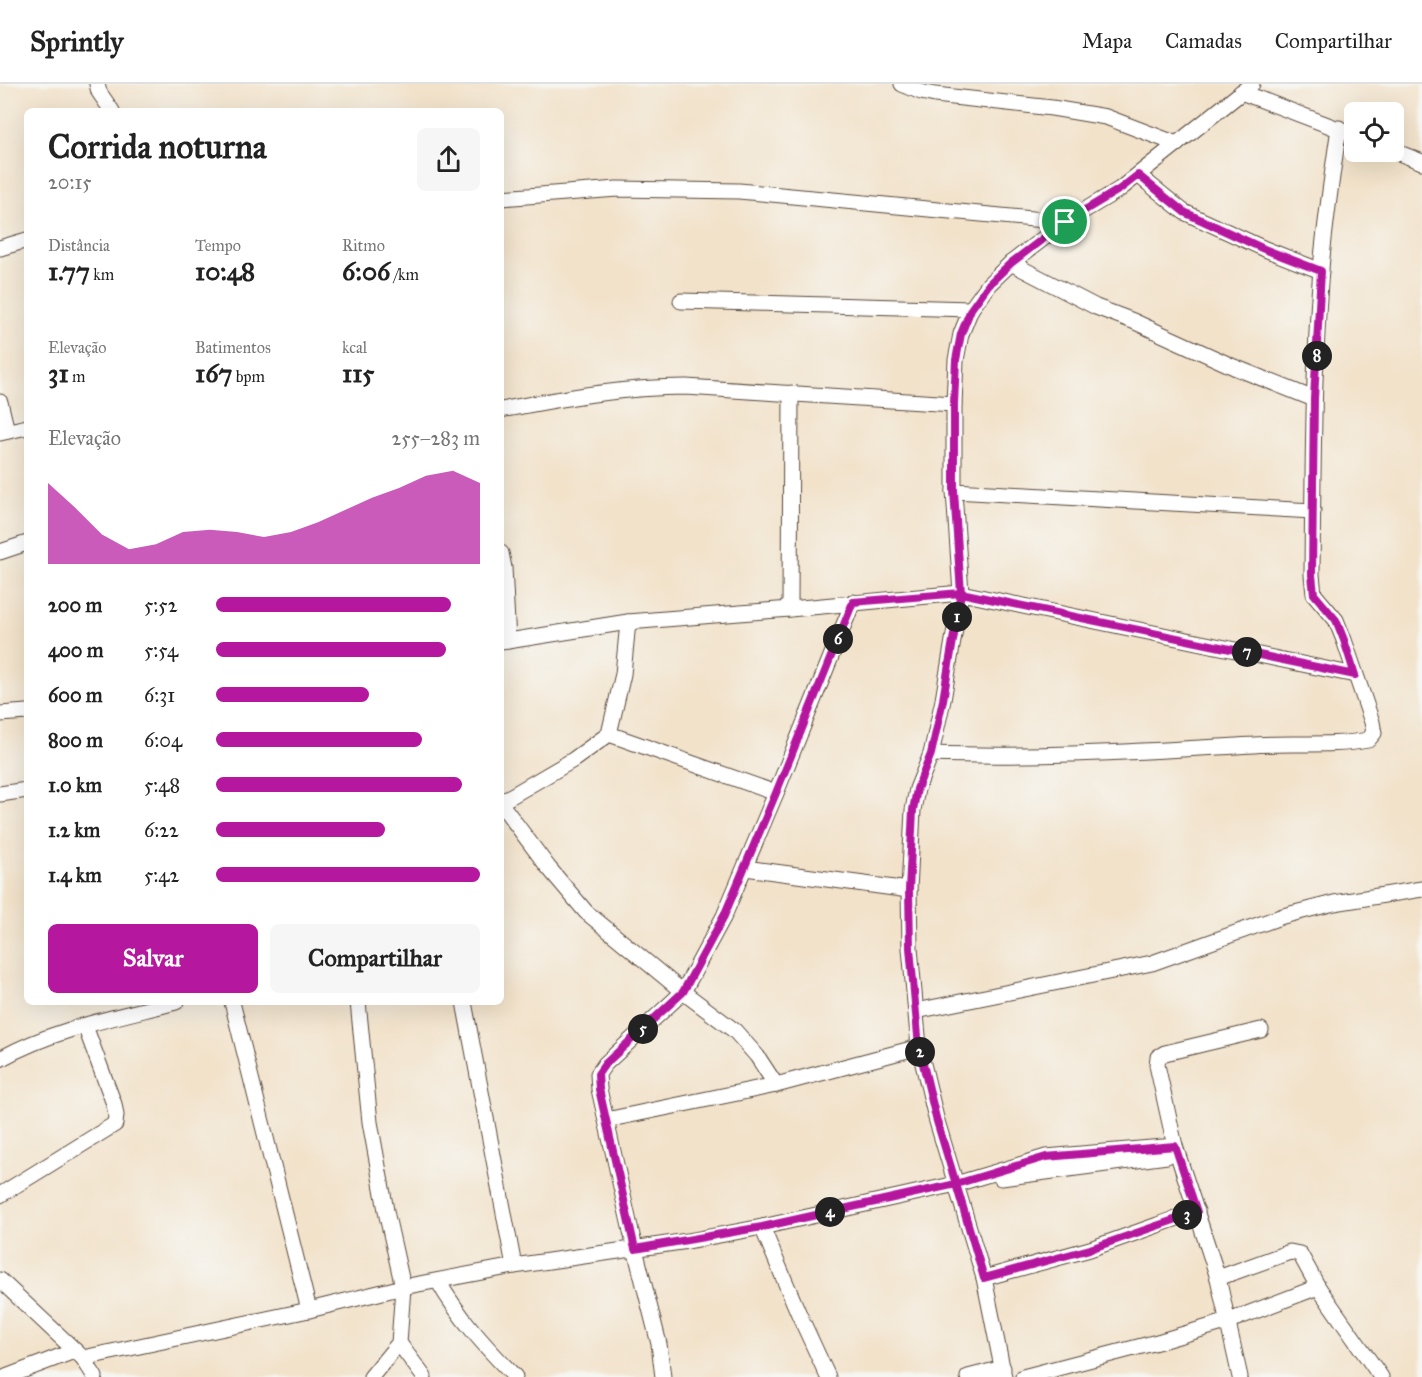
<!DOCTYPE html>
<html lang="pt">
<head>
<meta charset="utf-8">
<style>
	:root { --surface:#fff; --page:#f6f6f6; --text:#222; --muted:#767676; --line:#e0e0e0; --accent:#b5179e }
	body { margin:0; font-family:"IM FELL Great Primer",serif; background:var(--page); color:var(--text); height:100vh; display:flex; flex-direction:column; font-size:22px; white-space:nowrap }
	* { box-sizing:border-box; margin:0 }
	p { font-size:20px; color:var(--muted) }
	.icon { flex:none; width:33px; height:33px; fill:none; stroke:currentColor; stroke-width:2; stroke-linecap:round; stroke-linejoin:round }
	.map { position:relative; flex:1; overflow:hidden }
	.panel { position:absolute; left:24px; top:24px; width:480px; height:897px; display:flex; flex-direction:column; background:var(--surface); border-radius:9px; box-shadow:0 6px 24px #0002 }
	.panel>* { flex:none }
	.buttons { position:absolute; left:1344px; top:18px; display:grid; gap:12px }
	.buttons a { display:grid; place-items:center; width:60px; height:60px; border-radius:9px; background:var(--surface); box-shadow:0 6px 24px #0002; font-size:30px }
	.pin { position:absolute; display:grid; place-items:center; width:51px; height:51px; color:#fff; margin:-26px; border:3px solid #fff; border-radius:50%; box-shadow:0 2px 6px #0007 }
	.km { position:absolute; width:30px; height:30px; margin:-15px; border-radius:50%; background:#222; color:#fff; font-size:16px; line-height:30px; text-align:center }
	.round { display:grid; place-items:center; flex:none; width:63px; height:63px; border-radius:9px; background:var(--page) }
	.headline { display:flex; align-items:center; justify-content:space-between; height:102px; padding:0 24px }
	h1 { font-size:33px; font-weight:800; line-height:45px }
	.metrics { display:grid; grid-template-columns:repeat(3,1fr); gap:9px; height:102px; padding:6px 24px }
	.metrics div { display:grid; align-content:center }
	.metrics b { font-size:26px; font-weight:800 }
	.metrics small { font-size:16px; font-weight:400 }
	.metrics p { font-size:16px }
	.chart { height:168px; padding:12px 24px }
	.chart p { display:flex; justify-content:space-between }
	.chart svg { width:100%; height:108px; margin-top:6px; fill:var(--accent); opacity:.7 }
	.button { display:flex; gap:12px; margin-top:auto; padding:12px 24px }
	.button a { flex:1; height:69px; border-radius:9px; background:var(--accent); color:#fff; font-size:24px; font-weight:800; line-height:69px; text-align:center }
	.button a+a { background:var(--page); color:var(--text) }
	ul { padding:0 24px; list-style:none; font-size:20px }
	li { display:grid; grid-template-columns:96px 72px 1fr; align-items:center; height:45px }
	li i { height:15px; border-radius:8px; background:var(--accent) }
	header { display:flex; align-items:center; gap:36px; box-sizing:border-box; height:84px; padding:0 30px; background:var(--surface); border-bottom:2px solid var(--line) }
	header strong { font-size:28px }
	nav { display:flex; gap:33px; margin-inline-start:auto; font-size:21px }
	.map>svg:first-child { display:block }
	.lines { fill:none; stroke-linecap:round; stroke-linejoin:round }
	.street-casing { stroke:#564638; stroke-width:17 }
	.street { stroke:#fff; stroke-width:15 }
	.route-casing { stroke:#fff; stroke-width:12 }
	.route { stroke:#b5179e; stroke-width:8 }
</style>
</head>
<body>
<header>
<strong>Sprintly</strong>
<nav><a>Mapa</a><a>Camadas</a><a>Compartilhar</a></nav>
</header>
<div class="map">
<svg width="1422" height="1293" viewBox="0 0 1422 1293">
	<rect width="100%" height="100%" fill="#f6f6f2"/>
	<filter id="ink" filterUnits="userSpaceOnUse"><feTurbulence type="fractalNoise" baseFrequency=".0167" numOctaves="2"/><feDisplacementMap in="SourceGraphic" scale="12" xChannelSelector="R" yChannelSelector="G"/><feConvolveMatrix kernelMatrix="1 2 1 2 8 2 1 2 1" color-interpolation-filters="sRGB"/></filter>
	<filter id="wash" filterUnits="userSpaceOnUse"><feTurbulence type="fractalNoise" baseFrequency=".008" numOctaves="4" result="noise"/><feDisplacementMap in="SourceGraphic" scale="24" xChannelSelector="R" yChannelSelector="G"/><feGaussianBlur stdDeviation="1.35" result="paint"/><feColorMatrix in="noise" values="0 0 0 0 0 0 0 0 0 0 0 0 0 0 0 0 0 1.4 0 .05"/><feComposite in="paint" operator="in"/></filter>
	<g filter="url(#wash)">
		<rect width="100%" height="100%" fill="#f2e2ca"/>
	</g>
	<g filter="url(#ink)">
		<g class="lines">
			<defs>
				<g id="street">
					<polyline points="97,0 99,8 112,27"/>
					<polyline points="902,0 921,8 935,11 1052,24 1106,33 1177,60"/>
					<polyline points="1241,8 1354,51"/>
					<polyline points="1394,67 1422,78"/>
					<polyline points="1138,91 1184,128 1265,165 1321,187"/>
					<polyline points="501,114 617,105 739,107 1065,138"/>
					<polyline points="0,164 27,156"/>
					<polyline points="1011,179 1096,223 1133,237 1234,283 1314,315"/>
					<polyline points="681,217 971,225"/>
					<polyline points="0,318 7,347"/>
					<path d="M 501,326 C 563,314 623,303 686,303 L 954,320"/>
					<polyline points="0,349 27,343"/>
					<polyline points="954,407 1313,427"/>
					<polyline points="0,468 27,459"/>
					<polyline points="501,469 504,484 508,557"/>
					<polyline points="790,525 791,309"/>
					<polyline points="501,558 628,538 790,525 961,509 1355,591"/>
					<polyline points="0,630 27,628"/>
					<polyline points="609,650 776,709"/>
					<path d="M 931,670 C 1039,674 1147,667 1254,661 C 1292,658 1330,663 1368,656 L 1374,649 L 1372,638 L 1344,556 L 1336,536 L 1314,510 L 1312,491 C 1313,389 1313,287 1321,185 C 1325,138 1332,91 1339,44"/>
					<polyline points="0,710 27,706"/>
					<polyline points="501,718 573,676 609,650 623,590 628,538"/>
					<polyline points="501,720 548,783 586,828 683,908 735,947 757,972 776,1001"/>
					<polyline points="745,784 909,806"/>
					<polyline points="232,918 309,1226"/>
					<polyline points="358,918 370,1038 387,1132 403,1203 399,1259 371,1293"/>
					<polyline points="464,918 514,1182"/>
					<polyline points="916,927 1152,879 1283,832 1334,819 1422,805"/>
					<path d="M 0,975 C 53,945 118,933 176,918"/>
					<polyline points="606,1036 776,1001 919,963"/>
					<polyline points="1001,1094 1167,1072"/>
					<polyline points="0,1111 115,1040 116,1031 114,1020 85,942"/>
					<polyline points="762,1143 798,1228 828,1293"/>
					<polyline points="984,1194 1090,1165 1197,1127"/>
					<polyline points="1218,1194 1290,1168 1300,1170 1318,1203 1381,1293"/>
					<polyline points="0,1196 83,1274 95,1293"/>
					<path d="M 438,1197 C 459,1234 486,1263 515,1293"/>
					<polyline points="399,1259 424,1293"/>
					<polyline points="83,1274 309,1226 403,1203 514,1182 688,1157 762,1143 956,1100 1046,1073 1175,1062"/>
					<polyline points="6,1293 74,1267"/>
					<polyline points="663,1293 659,1260 635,1165 599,1005 598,990 605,980 683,908 724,832 776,709 853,518"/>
					<polyline points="968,1293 1003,1284"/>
					<polyline points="1004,1293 984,1194 936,1034 919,963 910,864 909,806 913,726 917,705 931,670 943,616 961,509 954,407 954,320 956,276 961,250 971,225 989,200 1011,179 1065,138 1120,105 1252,0"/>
					<polyline points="1023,1293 1161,1257 1229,1237 1318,1203"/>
					<polyline points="1240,1293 1218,1194 1175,1062 1157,981 1158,973 1165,969 1261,946"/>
				</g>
			</defs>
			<!-- street casing -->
			<use href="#street" class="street-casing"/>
			<!-- street -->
			<use href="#street" class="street"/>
		</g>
	</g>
	<g class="lines" filter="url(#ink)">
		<defs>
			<polyline id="route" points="1065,138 1011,179 989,200 971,225 961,250 956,276 954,320 954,407 961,509 943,616 931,670 917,705 913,726 909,806 910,864 919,963 936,1034 956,1100 1046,1073 1175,1062 1197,1128 1090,1165 984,1194 956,1100 762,1143 635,1165 599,1005 598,990 605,980 683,908 724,832 776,709 853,518 961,509 1355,591 1344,556 1336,536 1314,510 1312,491 1314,315 1321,187 1264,165 1184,128 1138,91 1120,105 1065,138"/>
		</defs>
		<!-- route casing -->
		<use href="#route" class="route-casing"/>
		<!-- route -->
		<use href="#route" class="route"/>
	</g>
</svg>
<div class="buttons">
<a><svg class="icon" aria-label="locate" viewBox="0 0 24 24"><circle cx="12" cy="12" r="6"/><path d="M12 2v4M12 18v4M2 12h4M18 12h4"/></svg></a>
</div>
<div class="pin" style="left:1065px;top:138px;background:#1e9e55"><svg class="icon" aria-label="arrive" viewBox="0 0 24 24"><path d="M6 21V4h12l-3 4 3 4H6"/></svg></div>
<b class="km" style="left:957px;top:533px">1</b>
<b class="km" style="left:920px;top:968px">2</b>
<b class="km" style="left:1187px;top:1131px">3</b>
<b class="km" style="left:830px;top:1128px">4</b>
<b class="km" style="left:643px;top:945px">5</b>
<b class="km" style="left:838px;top:555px">6</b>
<b class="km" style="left:1247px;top:568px">7</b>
<b class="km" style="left:1317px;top:272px">8</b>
<section class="panel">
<div class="headline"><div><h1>Corrida noturna</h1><p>20:15</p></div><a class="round"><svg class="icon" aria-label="share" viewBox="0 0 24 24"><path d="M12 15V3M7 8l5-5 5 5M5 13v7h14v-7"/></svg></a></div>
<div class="metrics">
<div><p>Distância</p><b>1.77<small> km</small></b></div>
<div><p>Tempo</p><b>10:48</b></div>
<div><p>Ritmo</p><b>6:06<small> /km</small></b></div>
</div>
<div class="metrics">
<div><p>Elevação</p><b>31<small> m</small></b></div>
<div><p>Batimentos</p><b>167<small> bpm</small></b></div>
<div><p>kcal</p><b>115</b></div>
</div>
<div class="chart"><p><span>Elevação</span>255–283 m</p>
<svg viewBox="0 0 160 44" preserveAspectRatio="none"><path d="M0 44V11L10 21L20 32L30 38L40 36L50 31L60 30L70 31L80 33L90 31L100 27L110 22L120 17L130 13L140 8L150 6L160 11V44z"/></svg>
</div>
<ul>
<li><b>200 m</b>5:52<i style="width:89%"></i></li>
<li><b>400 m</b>5:54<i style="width:87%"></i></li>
<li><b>600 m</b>6:31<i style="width:58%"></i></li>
<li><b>800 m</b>6:04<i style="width:78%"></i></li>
<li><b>1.0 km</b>5:48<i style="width:93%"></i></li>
<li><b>1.2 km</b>6:22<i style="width:64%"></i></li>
<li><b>1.4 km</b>5:42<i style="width:100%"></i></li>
</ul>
<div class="button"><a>Salvar</a><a>Compartilhar</a></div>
</section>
</div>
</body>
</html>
